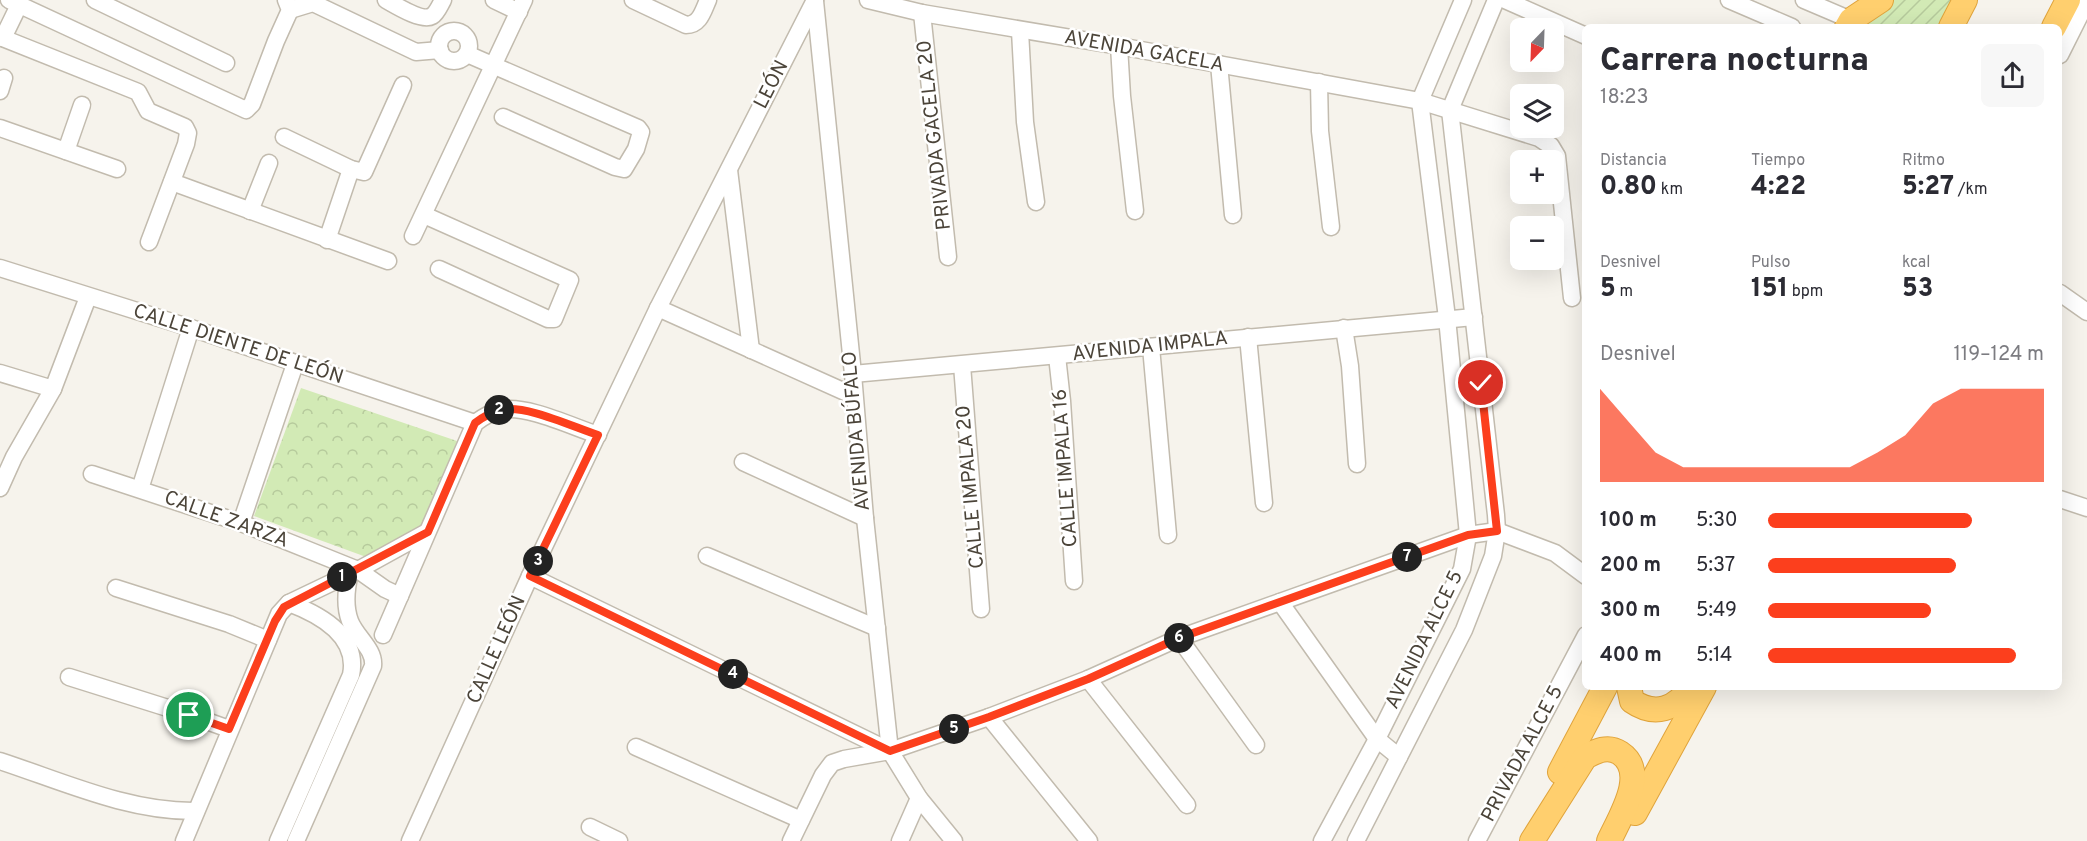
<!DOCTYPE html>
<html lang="es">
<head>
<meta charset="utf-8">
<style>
	:root { --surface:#fff; --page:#f7f7f7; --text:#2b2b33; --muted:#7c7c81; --accent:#fc3f1d }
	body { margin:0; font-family:Overpass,sans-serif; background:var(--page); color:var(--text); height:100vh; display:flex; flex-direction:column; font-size:22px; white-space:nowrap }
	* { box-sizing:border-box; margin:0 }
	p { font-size:20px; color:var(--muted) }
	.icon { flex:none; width:33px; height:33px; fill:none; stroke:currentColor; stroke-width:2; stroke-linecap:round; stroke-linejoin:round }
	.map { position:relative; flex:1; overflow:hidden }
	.sheet { position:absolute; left:1582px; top:24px; width:480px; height:666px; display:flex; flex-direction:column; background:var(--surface); border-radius:9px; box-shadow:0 6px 24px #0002 }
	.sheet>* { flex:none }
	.needle { width:39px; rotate:203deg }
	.tools { position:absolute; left:1510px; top:18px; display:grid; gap:12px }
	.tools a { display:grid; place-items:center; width:54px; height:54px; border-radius:9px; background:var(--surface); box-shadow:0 6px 24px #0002; font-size:30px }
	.pin { position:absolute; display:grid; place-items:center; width:51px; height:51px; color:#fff; margin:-26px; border:3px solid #fff; border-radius:50%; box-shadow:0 2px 6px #0007 }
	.km { position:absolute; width:30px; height:30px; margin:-15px; border-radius:50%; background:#222; color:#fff; font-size:16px; line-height:30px; text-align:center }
	.round { display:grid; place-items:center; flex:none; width:63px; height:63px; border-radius:9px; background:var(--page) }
	.summary { display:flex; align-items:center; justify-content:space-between; height:102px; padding:0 18px }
	h1 { font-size:33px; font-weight:800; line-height:45px }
	.stats { display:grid; grid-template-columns:repeat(3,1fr); gap:9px; height:102px; padding:6px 18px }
	.stats div { display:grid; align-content:center }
	.stats b { font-size:26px; font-weight:800 }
	.stats small { font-size:16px; font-weight:400 }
	.stats p { font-size:16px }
	.chart { height:168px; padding:12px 18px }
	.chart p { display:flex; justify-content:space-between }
	.chart svg { width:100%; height:108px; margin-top:6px; fill:var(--accent); opacity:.7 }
	ul { padding:0 18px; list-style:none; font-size:20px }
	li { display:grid; grid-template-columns:96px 72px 1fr; align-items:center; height:45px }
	li i { height:15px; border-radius:8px; background:var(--accent) }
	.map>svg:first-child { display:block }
	.forest { fill:url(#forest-crowns) }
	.garden { fill:url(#garden-furrows) }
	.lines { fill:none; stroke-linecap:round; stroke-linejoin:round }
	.minor-casing { stroke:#c2bbae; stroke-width:19 }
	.highway-casing { stroke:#e0a43c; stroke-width:26 }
	.minor { stroke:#fff; stroke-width:16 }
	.highway { stroke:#ffcf6e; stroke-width:24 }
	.route-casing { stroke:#fff; stroke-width:12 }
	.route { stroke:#fc3f1d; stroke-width:8 }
	.labels { text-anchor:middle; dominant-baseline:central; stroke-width:5; stroke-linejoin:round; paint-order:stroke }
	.street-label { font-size:20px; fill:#4b4439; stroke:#fff }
</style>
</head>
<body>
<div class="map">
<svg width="2087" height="841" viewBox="0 0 2087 841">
	<defs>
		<pattern id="forest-crowns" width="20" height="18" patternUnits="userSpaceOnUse" patternTransform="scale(1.5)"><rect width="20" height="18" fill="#d2eab5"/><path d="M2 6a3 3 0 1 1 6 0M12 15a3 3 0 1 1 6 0" fill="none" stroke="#b6ca9c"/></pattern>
		<pattern id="garden-furrows" width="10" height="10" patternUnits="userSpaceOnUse" patternTransform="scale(1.5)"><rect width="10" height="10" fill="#d2eab5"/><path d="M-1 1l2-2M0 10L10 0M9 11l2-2" fill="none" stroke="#b6ca9c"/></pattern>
	</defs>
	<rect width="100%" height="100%" fill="#f6f3ec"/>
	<!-- forest -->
	<polygon class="forest" points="301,388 457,441 427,526 369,558 254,516"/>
	<!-- garden -->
	<polygon class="garden" points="1881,0 1965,0 1951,27 1847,27"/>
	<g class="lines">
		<defs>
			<g id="minor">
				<polyline points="9,0 246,110 252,104 276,41 290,10 286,0"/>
				<polyline points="95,0 226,63"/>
				<path d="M 386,0 C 395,5 422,22 432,16 C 437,13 440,5 443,0"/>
				<polyline points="494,0 519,12"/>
				<path d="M 633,0 L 686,25 C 700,25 703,11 708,0"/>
				<polyline points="868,0 922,13 1119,46 1420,101 1539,138 1551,146 1557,156 1572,298"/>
				<polyline points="1505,0 1586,36"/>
				<polyline points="1729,0 1792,27"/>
				<polyline points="1804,0 1851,20"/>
				<polyline points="815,1 853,374 865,518 890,751 919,798 954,841"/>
				<polyline points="290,10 313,3 416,52 440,50"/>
				<polyline points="922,13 948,257"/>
				<circle cx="454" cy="46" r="15"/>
				<polyline points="1020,31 1025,122 1036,202"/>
				<polyline points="0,37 138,92 148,111 185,127 188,133 186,144 149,242"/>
				<polyline points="3,38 19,5"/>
				<polyline points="1119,46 1122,96 1135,211"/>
				<polyline points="467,54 638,128 641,132 636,149 624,169 615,167 503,117"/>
				<polyline points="2060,55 2087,1"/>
				<polyline points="1219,64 1233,215"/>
				<polyline points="1319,82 1320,131 1331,227"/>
				<polyline points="0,91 4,78"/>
				<polyline points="1420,101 1463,0"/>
				<polyline points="0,128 117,169"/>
				<polyline points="284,137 351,169 364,172 403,85"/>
				<polyline points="66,151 82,105"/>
				<polyline points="729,170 751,350"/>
				<polyline points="172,182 388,261"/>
				<polyline points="250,211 269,163"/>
				<polyline points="424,215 570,280 554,319 548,319 439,269"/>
				<polyline points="413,236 524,0"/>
				<polyline points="327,240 351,169"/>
				<polyline points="0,268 191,328 475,423"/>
				<polyline points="2060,293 2087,312"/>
				<polyline points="658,308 854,396"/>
				<polyline points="1344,328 1350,366 1357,464"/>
				<polyline points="1248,337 1264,503"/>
				<polyline points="1151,347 1168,535"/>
				<polyline points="1057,356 1062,401 1074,581"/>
				<polyline points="962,365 981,609"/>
				<polyline points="0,373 53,389"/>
				<polyline points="853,374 1474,317"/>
				<polyline points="743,462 865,518"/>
				<polyline points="92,474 241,523 358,570 385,589 400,596"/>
				<polyline points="0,488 14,457 53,389 88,297"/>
				<polyline points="140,489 191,328"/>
				<polyline points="2060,499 2087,508"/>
				<polyline points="241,523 295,364"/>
				<polyline points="707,556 877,628"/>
				<polyline points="530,576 890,751"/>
				<polyline points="116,588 229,624 268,640"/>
				<polyline points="1280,602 1377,739 1399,757"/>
				<path d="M 383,635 L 475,423 C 483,417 491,412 501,410 C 525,404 573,427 598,435"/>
				<polyline points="1179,638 1256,745"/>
				<polyline points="69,677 190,715 229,729"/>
				<polyline points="1088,679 1187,805"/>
				<polyline points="989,717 1089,841"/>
				<polyline points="636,747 801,820"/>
				<path d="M 0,761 C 64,782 129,812 196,811"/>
				<polyline points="590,827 619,841"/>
				<polyline points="184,841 279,614 289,603 358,570 427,532"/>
				<path d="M 278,841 L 351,675 C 359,636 321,615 289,603"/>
				<path d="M 296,841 L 373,666 C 375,649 356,637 350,621 C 344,605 346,589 350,573"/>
				<polyline points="410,841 530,576 658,308 815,0"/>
				<polyline points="791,841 823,775 832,763 844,759 890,751 989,717 1088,679 1179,638 1468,535 1497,531 1555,553 1586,576"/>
				<polyline points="900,841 919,798"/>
				<polyline points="1322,841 1377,739 1462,569 1468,535 1447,318 1420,101"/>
				<polyline points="1356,841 1464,630 1493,556 1497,531 1496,515 1450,110 1496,0"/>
				<polyline points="1477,841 1586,635"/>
			</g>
			<g id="highway">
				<polyline points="1847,27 1851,20 1881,0"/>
				<polyline points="1951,27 1965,0"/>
				<polyline points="2054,27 2068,0"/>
				<path d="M 1629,687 L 1632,701 C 1655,717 1676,709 1691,687"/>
				<polyline points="1560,772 1605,687"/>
				<polyline points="1635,813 1704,687"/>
				<path d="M 1532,841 L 1585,757 C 1596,751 1608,745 1620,753 C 1649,772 1620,817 1609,841"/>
			</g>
		</defs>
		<!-- minor casing -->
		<use href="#minor" class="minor-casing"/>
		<!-- highway casing -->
		<use href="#highway" class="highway-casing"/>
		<!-- minor -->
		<use href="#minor" class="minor"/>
		<!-- highway -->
		<use href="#highway" class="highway"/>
	</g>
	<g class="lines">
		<defs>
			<path id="route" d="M 189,715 L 229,729 L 275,621 L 284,607 L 428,532 L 475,423 C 483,417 491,412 501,410 C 525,404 573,427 598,435 L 530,576 L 890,751 L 989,717 L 1088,679 L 1179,638 L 1468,535 L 1497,531 L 1481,383"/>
		</defs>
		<!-- route casing -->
		<use href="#route" class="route-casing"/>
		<!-- route -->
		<use href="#route" class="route"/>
	</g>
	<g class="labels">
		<!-- street labels -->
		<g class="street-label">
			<text transform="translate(1144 52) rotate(10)">AVENIDA GACELA</text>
			<text transform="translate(772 85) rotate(-63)">LEÓN</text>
			<text transform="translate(935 135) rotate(-96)">PRIVADA GACELA 20</text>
			<text transform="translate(238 345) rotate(18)">CALLE DIENTE DE LEÓN</text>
			<text transform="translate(1150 347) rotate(-6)">AVENIDA IMPALA</text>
			<text transform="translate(857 431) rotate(-95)">AVENIDA BÚFALO</text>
			<text transform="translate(1066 468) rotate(-94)">CALLE IMPALA 16</text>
			<text transform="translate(971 487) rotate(-95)">CALLE IMPALA 20</text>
			<text transform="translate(226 520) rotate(20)">CALLE ZARZA</text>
			<text transform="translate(1425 640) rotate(-64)">AVENIDA ALCE 5</text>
			<text transform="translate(497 650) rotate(-66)">CALLE LEÓN</text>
			<text transform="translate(1523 754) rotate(-62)">PRIVADA ALCE 5</text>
		</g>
	</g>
</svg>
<div class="tools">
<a><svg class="needle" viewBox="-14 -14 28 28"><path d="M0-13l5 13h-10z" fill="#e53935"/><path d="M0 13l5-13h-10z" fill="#7c7c81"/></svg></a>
<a><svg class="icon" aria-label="layers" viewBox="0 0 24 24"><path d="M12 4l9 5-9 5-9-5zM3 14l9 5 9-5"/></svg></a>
<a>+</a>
<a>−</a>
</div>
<div class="pin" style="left:189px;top:715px;background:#1e9e55"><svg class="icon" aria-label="arrive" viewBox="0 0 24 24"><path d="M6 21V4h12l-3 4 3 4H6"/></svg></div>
<div class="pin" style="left:1481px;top:383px;background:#d93025"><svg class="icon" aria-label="check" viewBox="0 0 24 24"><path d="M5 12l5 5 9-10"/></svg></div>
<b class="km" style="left:342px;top:577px">1</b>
<b class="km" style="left:499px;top:410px">2</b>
<b class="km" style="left:538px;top:561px">3</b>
<b class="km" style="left:733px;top:674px">4</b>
<b class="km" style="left:954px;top:729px">5</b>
<b class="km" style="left:1179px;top:638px">6</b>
<b class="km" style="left:1407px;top:557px">7</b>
<section class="sheet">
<div class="summary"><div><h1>Carrera nocturna</h1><p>18:23</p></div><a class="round"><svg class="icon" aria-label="share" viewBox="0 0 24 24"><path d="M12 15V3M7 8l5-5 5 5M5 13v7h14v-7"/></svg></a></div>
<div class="stats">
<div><p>Distancia</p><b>0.80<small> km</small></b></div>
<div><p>Tiempo</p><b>4:22</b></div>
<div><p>Ritmo</p><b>5:27<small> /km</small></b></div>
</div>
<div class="stats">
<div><p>Desnivel</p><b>5<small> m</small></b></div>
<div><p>Pulso</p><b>151<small> bpm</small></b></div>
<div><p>kcal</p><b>53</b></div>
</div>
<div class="chart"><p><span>Desnivel</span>119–124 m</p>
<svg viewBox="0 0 160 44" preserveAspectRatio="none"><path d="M0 44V6L10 19L20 32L30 38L40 38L50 38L60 38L70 38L80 38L90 38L100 32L110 25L120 12L130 6L140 6L150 6L160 6V44z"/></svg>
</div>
<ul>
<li><b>100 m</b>5:30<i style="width:74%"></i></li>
<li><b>200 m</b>5:37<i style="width:68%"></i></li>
<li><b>300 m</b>5:49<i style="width:59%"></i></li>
<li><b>400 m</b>5:14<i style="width:90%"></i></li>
</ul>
</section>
</div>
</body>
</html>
